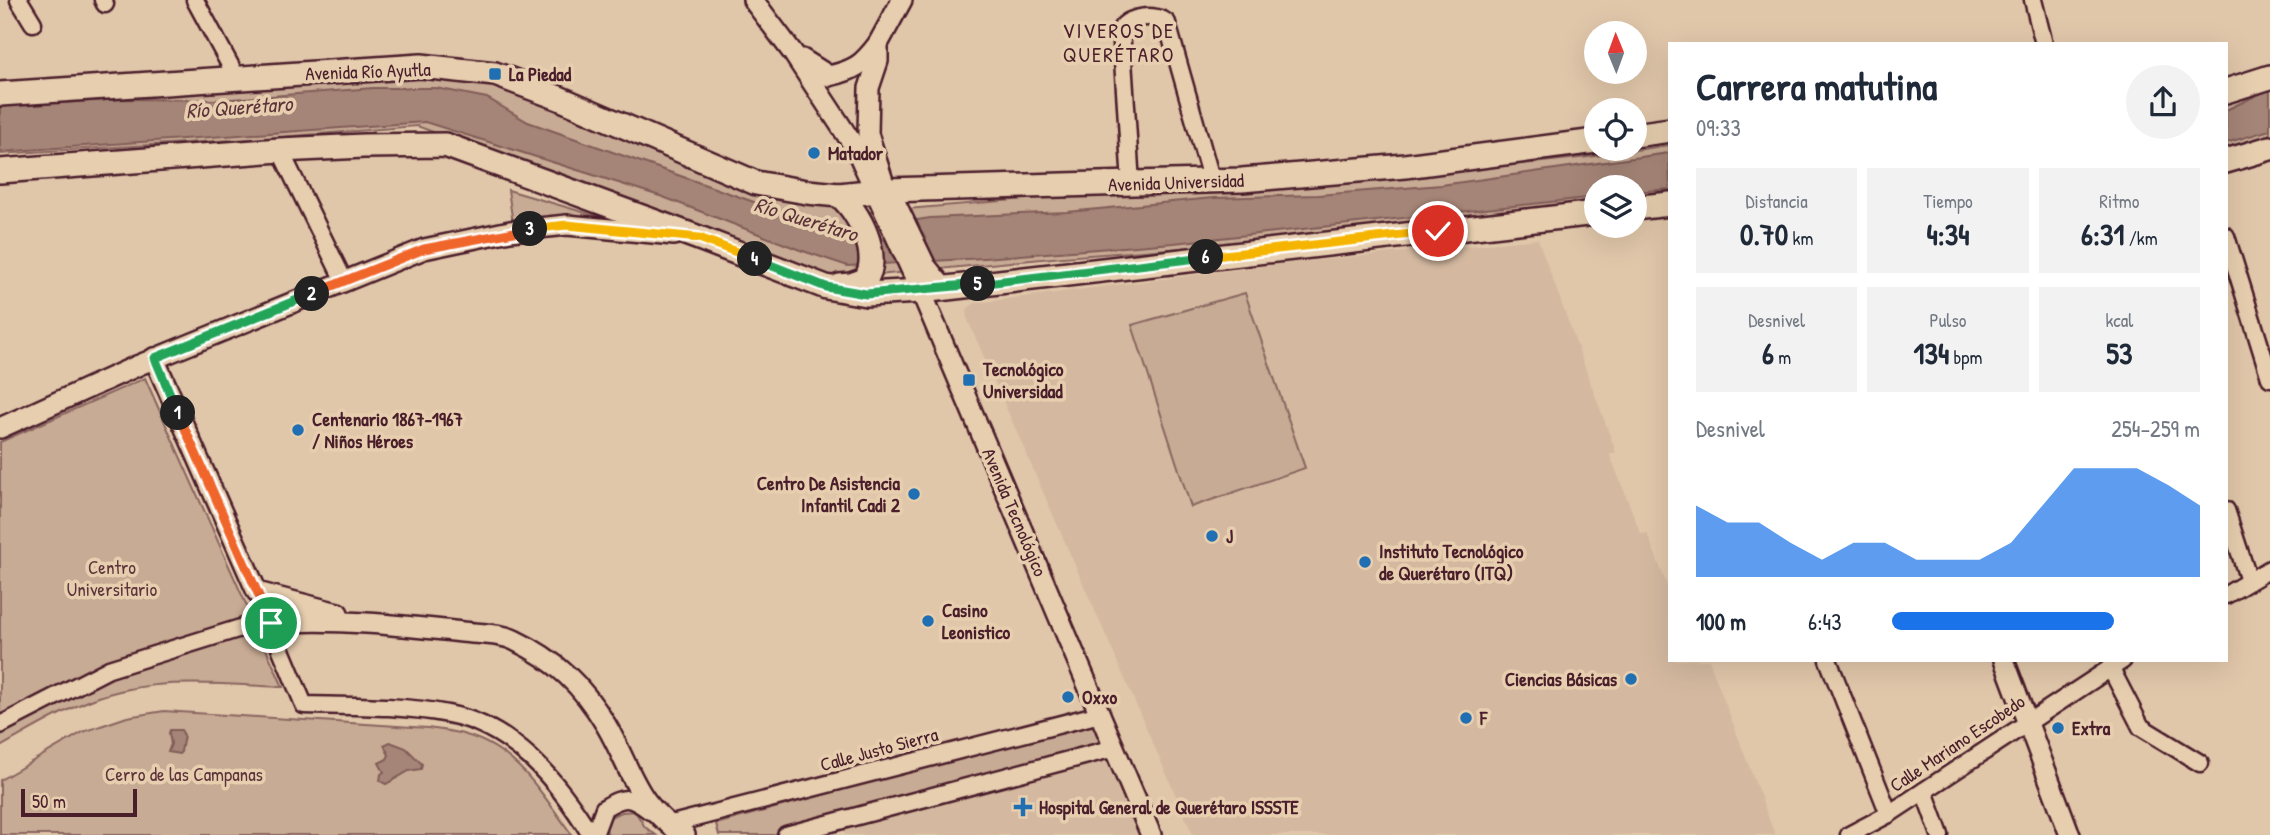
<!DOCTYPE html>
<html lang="es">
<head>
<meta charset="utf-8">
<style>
	:root { --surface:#fff; --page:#f2f2f3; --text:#1f2937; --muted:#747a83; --accent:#1a73e8 }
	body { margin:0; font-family:"Patrick Hand",sans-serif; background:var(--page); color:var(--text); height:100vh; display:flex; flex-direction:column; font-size:26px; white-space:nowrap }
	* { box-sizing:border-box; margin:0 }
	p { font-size:23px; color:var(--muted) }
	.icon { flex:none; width:38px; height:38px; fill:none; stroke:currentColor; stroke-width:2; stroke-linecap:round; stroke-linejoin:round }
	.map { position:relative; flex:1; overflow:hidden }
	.side { position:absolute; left:1668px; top:42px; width:560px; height:620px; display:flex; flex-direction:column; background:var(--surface); border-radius:0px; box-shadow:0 7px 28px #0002 }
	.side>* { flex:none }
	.needle { width:46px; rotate:359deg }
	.controls { position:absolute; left:1584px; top:21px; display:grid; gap:14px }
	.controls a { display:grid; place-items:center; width:63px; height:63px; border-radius:50%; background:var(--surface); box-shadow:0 7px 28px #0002; font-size:35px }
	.scale { position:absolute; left:21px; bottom:18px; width:116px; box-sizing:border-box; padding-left:7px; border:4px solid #4a1f2b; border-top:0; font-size:19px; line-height:24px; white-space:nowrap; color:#4a1f2b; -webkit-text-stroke:5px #e7ceaf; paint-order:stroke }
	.pin { position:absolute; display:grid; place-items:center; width:60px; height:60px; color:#fff; margin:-30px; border:4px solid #fff; border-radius:50%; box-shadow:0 2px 7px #0007 }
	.km { position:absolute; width:35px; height:35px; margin:-18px; border-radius:50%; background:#222; color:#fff; font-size:19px; line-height:35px; text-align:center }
	.round { display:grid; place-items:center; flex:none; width:74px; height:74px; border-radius:37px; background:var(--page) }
	.headline { display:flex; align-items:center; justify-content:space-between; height:119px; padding:0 28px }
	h1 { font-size:38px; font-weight:700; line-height:52px }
	.figures { display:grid; grid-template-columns:repeat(3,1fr); gap:10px; height:119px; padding:7px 28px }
	.figures div { display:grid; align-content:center; border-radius:0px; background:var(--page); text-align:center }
	.figures b { font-size:30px; font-weight:700 }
	.figures small { font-size:19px; font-weight:400 }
	.figures p { font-size:19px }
	.chart { height:196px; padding:14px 28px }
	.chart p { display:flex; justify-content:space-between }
	.chart svg { width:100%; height:126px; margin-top:7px; fill:var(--accent); opacity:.7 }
	ul { padding:0 28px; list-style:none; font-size:23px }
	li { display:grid; grid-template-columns:112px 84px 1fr; align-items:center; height:52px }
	li i { height:18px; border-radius:9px; background:var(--accent) }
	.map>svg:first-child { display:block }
	.built { fill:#d4b9a0 }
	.green { fill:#c8ab94; stroke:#896560; stroke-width:2 }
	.water { fill:#a58577; stroke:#815c59; stroke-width:2 }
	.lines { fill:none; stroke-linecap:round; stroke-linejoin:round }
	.minor-casing { stroke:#4a1f2b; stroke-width:21 }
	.tertiary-casing { stroke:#4a1f2b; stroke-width:24 }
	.secondary-casing { stroke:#4a1f2b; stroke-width:28 }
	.minor { stroke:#e7ceaf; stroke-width:16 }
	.tertiary { stroke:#e7ceaf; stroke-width:19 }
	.secondary { stroke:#e7ceaf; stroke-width:23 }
	.split-1-casing { stroke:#fff; stroke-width:14 }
	.split-2-casing { stroke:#fff; stroke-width:14 }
	.split-3-casing { stroke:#fff; stroke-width:14 }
	.split-4-casing { stroke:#fff; stroke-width:14 }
	.split-5-casing { stroke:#fff; stroke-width:14 }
	.split-6-casing { stroke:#fff; stroke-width:14 }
	.split-7-casing { stroke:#fff; stroke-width:14 }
	.split-1 { stroke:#f0652b; stroke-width:9 }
	.split-2 { stroke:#22a559; stroke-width:9 }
	.split-3 { stroke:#f0652b; stroke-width:9 }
	.split-4 { stroke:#f5b400; stroke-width:9 }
	.split-5 { stroke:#22a559; stroke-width:9 }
	.split-6 { stroke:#22a559; stroke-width:9 }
	.split-7 { stroke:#f5b400; stroke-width:9 }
	.poi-dot { fill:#1f6fb2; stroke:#e7ceaf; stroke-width:2.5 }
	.labels { text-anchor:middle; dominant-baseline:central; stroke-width:7; stroke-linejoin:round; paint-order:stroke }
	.street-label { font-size:19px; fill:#4a1f2b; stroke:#e7ceaf }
	.poi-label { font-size:19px; font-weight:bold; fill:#4a1f2b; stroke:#e7ceaf; text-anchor:start }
	.park-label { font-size:19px; fill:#5d343b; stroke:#e7ceaf }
	.neighbourhood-label { font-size:21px; letter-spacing:2px; fill:#4a1f2b; stroke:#e7ceaf }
	.water-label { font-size:21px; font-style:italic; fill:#5c333a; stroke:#e7ceaf }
</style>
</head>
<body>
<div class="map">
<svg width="2270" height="835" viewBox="0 0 2270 835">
	<rect width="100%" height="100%" fill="#e1c7aa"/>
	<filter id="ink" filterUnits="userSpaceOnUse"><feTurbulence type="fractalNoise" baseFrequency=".0143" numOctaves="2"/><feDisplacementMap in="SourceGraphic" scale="14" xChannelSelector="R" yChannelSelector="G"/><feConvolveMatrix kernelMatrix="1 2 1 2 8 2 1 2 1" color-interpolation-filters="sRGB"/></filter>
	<g filter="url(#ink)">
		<!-- built -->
		<g class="built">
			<polygon points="1538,239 1616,452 1610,455 1641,534 1647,533 1669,590 1670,660 1709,660 1775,835 1193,835 966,316 968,308 975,303 1287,263"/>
			<polygon points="1107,755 1139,835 845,835 842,827"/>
		</g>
		<!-- green -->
		<g class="green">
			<polygon points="401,70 491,77 747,187 859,213 1050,197 1243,186 1331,184 1589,157 1669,145 1670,197 1635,200 1634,187 1596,187 1596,205 1250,243 1063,257 837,279 417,126 270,138 0,154 0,96"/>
			<polygon points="2270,88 2270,136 2226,149 2226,101"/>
			<polygon points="508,190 610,220 513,224"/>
			<polygon points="1245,293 1305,468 1191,507 1132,325"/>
			<path d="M 145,378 L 283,687 C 219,684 152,676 91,700 C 59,712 29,731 0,747 L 0,442 Z"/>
			<path d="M 164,711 L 428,728 C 440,730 454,731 466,735 C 517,749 543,795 572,835 L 0,835 L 0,780 L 83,732 L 127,717 Z"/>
			<polygon points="1098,720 1104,745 774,835 719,835 716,824"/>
			<polygon points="635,811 645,827 656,835 608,835 605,826 610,817 622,812"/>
		</g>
		<!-- water -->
		<g class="water">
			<polygon points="373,88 436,88 487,98 528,122 754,202 840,228 891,224 930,218 1067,212 1213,198 1318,195 1441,185 1669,153 1670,189 1635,192 1634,187 1596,187 1596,197 1174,243 984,258 848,266 800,250 663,197 425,122 0,152 0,106 125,99 219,100"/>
			<polygon points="2270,89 2270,130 2226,143 2226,110"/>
			<polygon points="170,730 181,730 184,735 181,752 179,754 168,752 171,744 169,733"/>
			<polygon points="390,742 406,748 422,764 421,769 409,771 386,784 380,781 381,774 384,772 379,763 387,759 389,755 384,745"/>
		</g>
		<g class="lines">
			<defs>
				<g id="minor">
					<polyline points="19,0 33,23"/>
					<polyline points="103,0 105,4"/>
					<polyline points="195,0 237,78"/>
					<polyline points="2033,0 2044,44"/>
					<polyline points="280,150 344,281"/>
					<path d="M 1131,184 L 1121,29 C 1128,16 1157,13 1167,23 L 1212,182"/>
					<polyline points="2226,236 2270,378"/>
					<polyline points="2226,510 2249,581"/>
					<path d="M 257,592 L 304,705 C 350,706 403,705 448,714 C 513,726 558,781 591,835"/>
					<polyline points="2226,595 2270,569"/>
					<polyline points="1828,660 1889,814"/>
					<polyline points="2110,667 2141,727 2200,763"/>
					<polyline points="0,725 109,669 247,626 271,623"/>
					<polyline points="1924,791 1940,835"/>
					<polyline points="668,825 1100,714"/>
					<path d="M 594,835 L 604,808 C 625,795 630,796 650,811"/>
					<polyline points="786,835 1114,748"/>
					<polyline points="1849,835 1889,814 2123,660"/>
				</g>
				<g id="tertiary">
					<polyline points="753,0 793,53 856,149 921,291 1151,835"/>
					<path d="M 802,59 L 829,76 C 855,70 862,65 878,44"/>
					<polyline points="883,181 868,134 869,88 878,61 878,44 902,0"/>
					<polyline points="154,358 257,592 338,613"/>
					<polyline points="0,428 139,365 424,249 510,231 567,225 674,235"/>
					<path d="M 271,623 C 334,618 398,625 462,632 C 478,634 500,633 514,640 C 556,660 582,685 606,725 C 633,771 635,806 685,835"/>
					<polyline points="2004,660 2070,835"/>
				</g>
				<g id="secondary">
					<polyline points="2226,91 2270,77"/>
					<polyline points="0,94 421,66 495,74 559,98 756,183 807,192 839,195 887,190 1242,180 1405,166 1596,141"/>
					<polyline points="1634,135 1670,130"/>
					<polyline points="2226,161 2270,148"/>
					<polyline points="0,171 280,150 364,146 445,145 699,238 826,287 866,294 921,291 1596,213"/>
					<polyline points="887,190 924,267 941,288"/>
					<path d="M 839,195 C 859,211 882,256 865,280 L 851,285 L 840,286"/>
					<polyline points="1634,208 1670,204"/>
				</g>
			</defs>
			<!-- minor casing -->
			<use href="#minor" class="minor-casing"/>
			<!-- tertiary casing -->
			<use href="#tertiary" class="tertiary-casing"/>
			<!-- secondary casing -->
			<use href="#secondary" class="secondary-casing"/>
			<!-- minor -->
			<use href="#minor" class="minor"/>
			<!-- tertiary -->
			<use href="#tertiary" class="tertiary"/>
			<!-- secondary -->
			<use href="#secondary" class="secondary"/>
		</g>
	</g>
	<g class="lines" filter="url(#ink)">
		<defs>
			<polyline id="split-1" points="178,413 271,623"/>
			<polyline id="split-2" points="178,413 155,358 312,294"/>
			<polyline id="split-3" points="312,294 424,249 530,229"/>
			<polyline id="split-4" points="530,229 567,225 699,238 755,259"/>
			<polyline id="split-5" points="755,259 826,287 866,294 978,284"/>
			<polyline id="split-6" points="978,284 1206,257"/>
			<polyline id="split-7" points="1206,257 1438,231"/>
		</defs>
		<!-- split-1 casing -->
		<use href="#split-1" class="split-1-casing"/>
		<!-- split-2 casing -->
		<use href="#split-2" class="split-2-casing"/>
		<!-- split-3 casing -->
		<use href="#split-3" class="split-3-casing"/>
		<!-- split-4 casing -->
		<use href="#split-4" class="split-4-casing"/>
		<!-- split-5 casing -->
		<use href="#split-5" class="split-5-casing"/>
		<!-- split-6 casing -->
		<use href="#split-6" class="split-6-casing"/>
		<!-- split-7 casing -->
		<use href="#split-7" class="split-7-casing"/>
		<!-- split-1 -->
		<use href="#split-1" class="split-1"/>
		<!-- split-2 -->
		<use href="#split-2" class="split-2"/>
		<!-- split-3 -->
		<use href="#split-3" class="split-3"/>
		<!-- split-4 -->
		<use href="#split-4" class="split-4"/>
		<!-- split-5 -->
		<use href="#split-5" class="split-5"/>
		<!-- split-6 -->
		<use href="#split-6" class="split-6"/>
		<!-- split-7 -->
		<use href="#split-7" class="split-7"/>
	</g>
	<!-- markers -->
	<g class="poi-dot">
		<rect x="488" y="67" width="14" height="14" rx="3.5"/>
		<circle cx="814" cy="153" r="7"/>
		<rect x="962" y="373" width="14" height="14" rx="3.5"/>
		<circle cx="298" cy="430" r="7"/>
		<circle cx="914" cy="494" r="7"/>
		<circle cx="1212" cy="536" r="7"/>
		<circle cx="1365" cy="562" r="7"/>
		<circle cx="928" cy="621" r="7"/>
		<circle cx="1631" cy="679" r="7"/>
		<circle cx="1068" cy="697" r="7"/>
		<circle cx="1466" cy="718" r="7"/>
		<circle cx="2058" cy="728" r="7"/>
		<path d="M1019.5 796.5h7v7h7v7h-7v7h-7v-7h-7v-7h7z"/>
	</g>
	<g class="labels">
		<!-- street labels -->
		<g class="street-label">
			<text transform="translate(368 71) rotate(-2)">Avenida Río Ayutla</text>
			<text transform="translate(1176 182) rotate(-2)">Avenida Universidad</text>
			<text transform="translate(1015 512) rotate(67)">Avenida Tecnológico</text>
			<text transform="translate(1957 743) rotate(-34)">Calle Mariano Escobedo</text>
			<text transform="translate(879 749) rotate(-15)">Calle Justo Sierra</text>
		</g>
		<!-- poi labels -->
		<g class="poi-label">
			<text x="509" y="74">La Piedad</text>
			<text x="828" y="153">Matador</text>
			<text x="983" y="369">Tecnológico<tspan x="983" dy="22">Universidad</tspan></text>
			<text x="312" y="419">Centenario 1867-1967<tspan x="312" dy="22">/ Niños Héroes</tspan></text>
			<text x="900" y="483" text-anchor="end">Centro De Asistencia<tspan x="900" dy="22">Infantil Cadi 2</tspan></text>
			<text x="1226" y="536">J</text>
			<text x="1379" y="551">Instituto Tecnológico<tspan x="1379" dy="22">de Querétaro (ITQ)</tspan></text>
			<text x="942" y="610">Casino<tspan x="942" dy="22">Leonistico</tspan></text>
			<text x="1617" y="679" text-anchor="end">Ciencias Básicas</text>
			<text x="1082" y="697">Oxxo</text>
			<text x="1480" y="718">F</text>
			<text x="2072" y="728">Extra</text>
			<text x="1039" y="807">Hospital General de Querétaro ISSSTE</text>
		</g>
		<!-- park labels -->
		<g class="park-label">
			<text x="112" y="567">Centro<tspan x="112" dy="22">Universitario</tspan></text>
			<text x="184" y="774">Cerro de las Campanas</text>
		</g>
		<!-- neighbourhood labels -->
		<g class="neighbourhood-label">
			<text x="1119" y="30">VIVEROS DE<tspan x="1119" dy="24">QUERÉTARO</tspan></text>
		</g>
		<!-- water labels -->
		<g class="water-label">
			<text transform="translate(239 107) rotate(-4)">Río Querétaro</text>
			<text transform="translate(806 219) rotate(17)">Río Querétaro</text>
		</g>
	</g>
</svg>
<div class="controls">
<a><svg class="needle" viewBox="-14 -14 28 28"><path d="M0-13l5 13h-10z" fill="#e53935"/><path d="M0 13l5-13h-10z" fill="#747a83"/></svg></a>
<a><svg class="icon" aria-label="locate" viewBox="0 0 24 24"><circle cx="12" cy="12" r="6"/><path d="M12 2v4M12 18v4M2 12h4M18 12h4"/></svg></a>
<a><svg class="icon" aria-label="layers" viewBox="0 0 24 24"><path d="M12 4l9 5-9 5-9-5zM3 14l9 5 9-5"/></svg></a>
</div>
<div class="scale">50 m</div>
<div class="pin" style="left:271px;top:623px;background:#1e9e55"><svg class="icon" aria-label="arrive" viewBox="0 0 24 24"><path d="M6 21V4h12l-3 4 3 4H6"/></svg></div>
<div class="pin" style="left:1438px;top:231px;background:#d93025"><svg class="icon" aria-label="check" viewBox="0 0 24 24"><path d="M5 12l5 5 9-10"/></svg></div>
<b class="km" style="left:178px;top:413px">1</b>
<b class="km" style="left:312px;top:294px">2</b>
<b class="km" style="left:530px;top:229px">3</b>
<b class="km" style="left:755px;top:259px">4</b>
<b class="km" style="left:978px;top:284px">5</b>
<b class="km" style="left:1206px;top:257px">6</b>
<section class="side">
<div class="headline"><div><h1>Carrera matutina</h1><p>09:33</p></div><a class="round"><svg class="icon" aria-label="share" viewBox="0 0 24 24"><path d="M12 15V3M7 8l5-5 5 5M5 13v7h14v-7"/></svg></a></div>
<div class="figures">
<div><p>Distancia</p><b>0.70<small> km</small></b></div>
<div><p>Tiempo</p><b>4:34</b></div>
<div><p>Ritmo</p><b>6:31<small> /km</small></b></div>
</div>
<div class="figures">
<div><p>Desnivel</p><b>6<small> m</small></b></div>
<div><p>Pulso</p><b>134<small> bpm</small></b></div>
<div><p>kcal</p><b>53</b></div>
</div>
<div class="chart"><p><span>Desnivel</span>254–259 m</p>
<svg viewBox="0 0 160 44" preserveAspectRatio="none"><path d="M0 44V19L10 25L20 25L30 32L40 38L50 32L60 32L70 38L80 38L90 38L100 32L110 19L120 6L130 6L140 6L150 12L160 19V44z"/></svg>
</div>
<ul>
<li><b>100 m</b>6:43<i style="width:72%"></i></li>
</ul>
</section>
</div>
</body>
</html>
